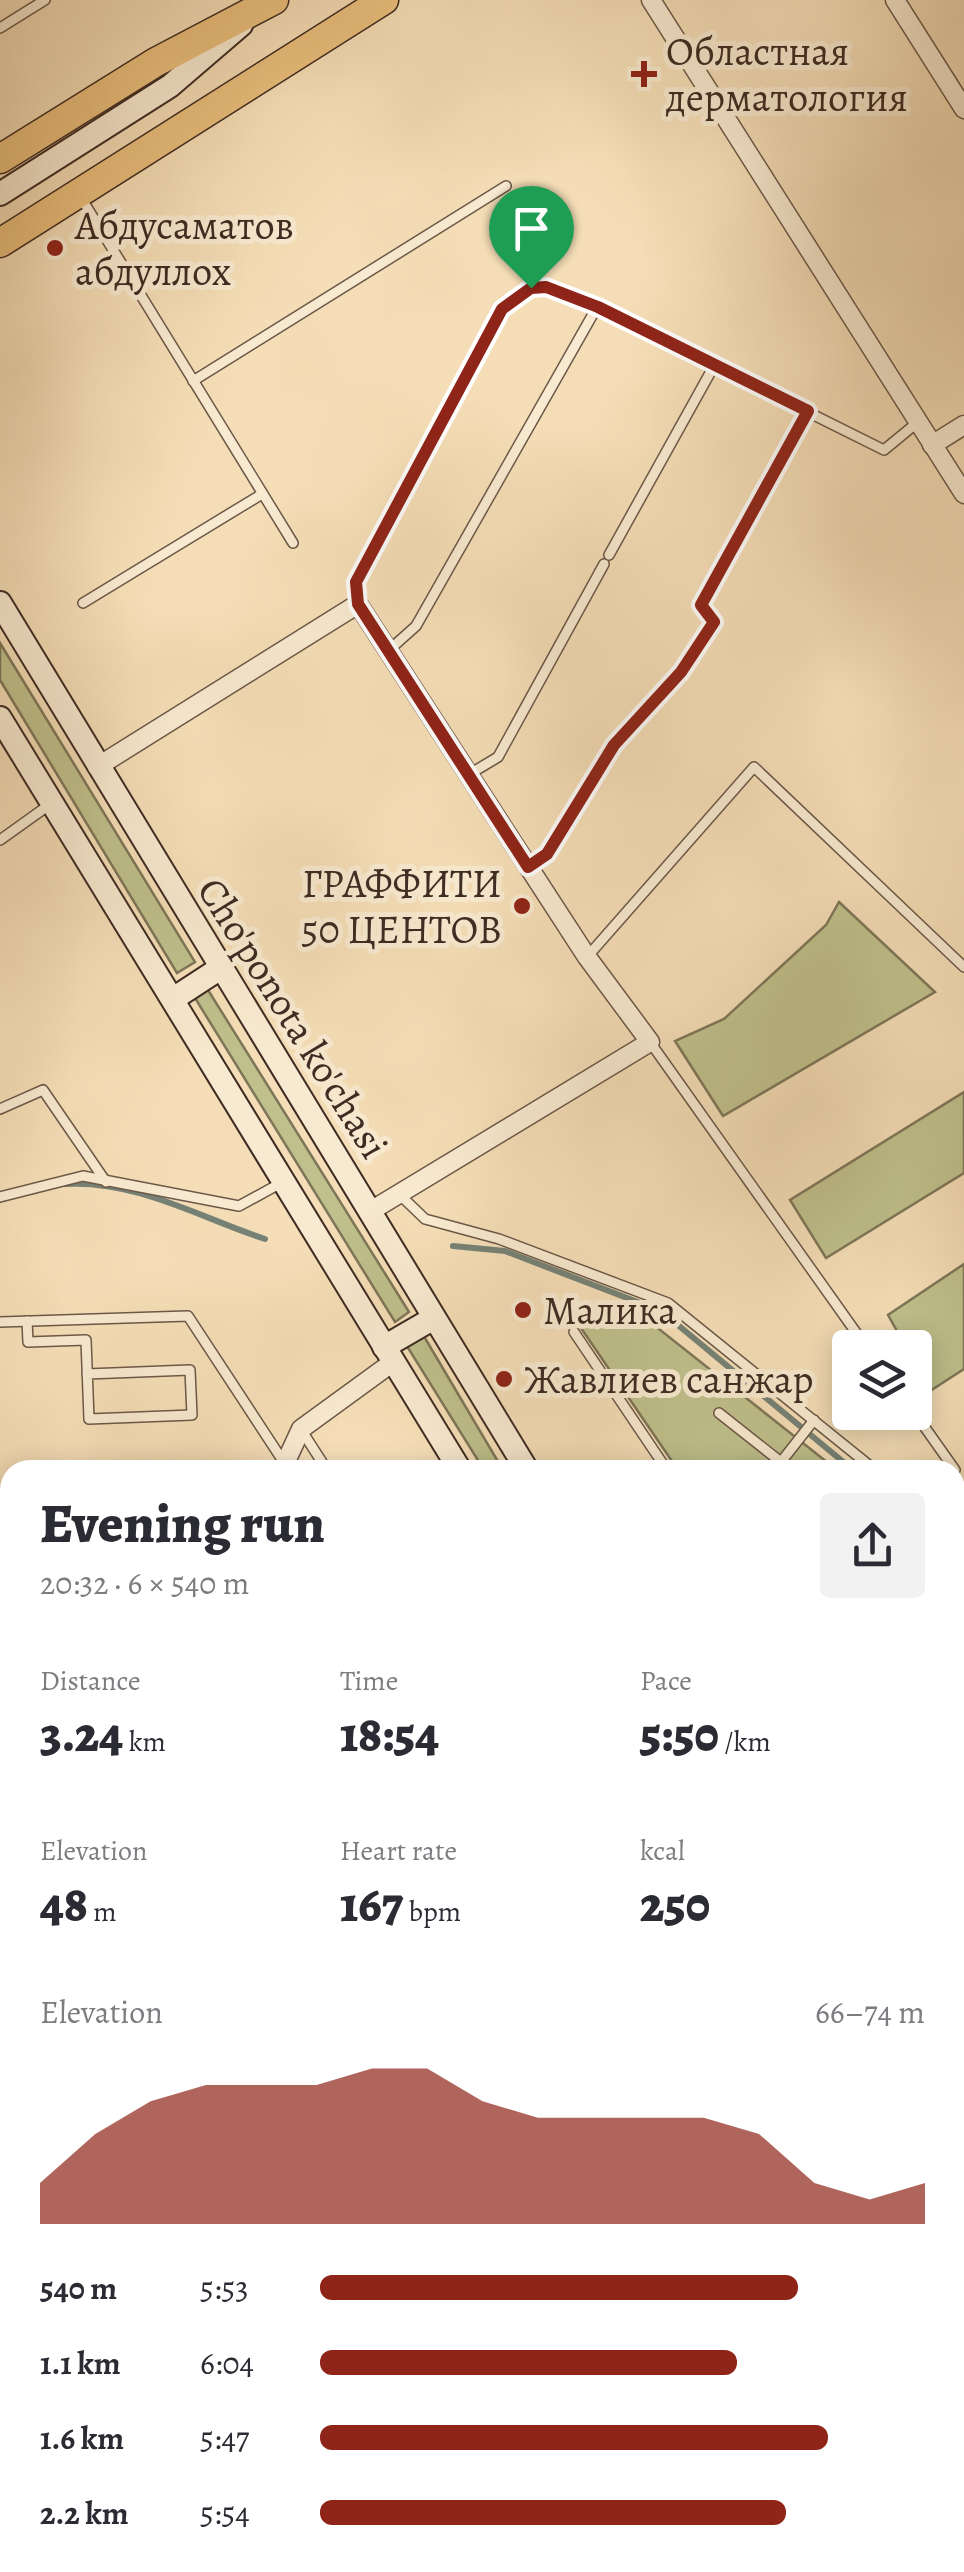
<!DOCTYPE html>
<html lang="en">
<head>
<meta charset="utf-8">
<style>
	:root { --surface:#fff; --page:#f2f2f3; --text:#2b2b33; --muted:#7c7c81; --accent:#8f2418 }
	body { margin:0; font-family:Alegreya,serif; background:var(--page); color:var(--text); height:100vh; display:flex; flex-direction:column; font-size:38px; white-space:nowrap }
	* { box-sizing:border-box; margin:0 }
	p { font-size:32px; color:var(--muted) }
	.icon { flex:none; width:55px; height:55px; fill:none; stroke:currentColor; stroke-width:2; stroke-linecap:round; stroke-linejoin:round }
	.map { position:relative; flex:1; overflow:hidden }
	.side { position:absolute; left:0px; top:1460px; width:965px; height:1112px; display:flex; flex-direction:column; background:var(--surface); border-radius:30px 30px 0 0; box-shadow:0 5px 25px #0003 }
	.side>* { flex:none }
	.controls { position:absolute; left:832px; top:1330px; display:grid; gap:20px }
	.controls a { display:grid; place-items:center; width:100px; height:100px; border-radius:10px; background:var(--surface); box-shadow:0 5px 25px #0003; font-size:50px }
	.pin { position:absolute; display:grid; place-items:center; width:85px; height:85px; color:#fff; margin:-102px -42px; border-radius:50% 50% 50% 0; rotate:-45deg; box-shadow:0 0 10px #0007 }
	.pin .icon { rotate:45deg }
	.round { display:grid; place-items:center; flex:none; width:105px; height:105px; border-radius:10px; background:var(--page) }
	.overview { display:flex; align-items:center; justify-content:space-between; height:170px; padding:0 40px }
	h1 { font-size:55px; font-weight:800; line-height:75px }
	.stats { display:grid; grid-template-columns:repeat(3,1fr); gap:15px; height:170px; padding:10px 40px }
	.stats div { display:grid; align-content:center }
	.stats b { font-size:50px; font-weight:800 }
	.stats small { font-size:28px; font-weight:400 }
	.stats p { font-size:28px }
	.chart { height:280px; padding:20px 40px }
	.chart p { display:flex; justify-content:space-between }
	.chart svg { width:100%; height:180px; margin-top:10px; fill:var(--accent); opacity:.7 }
	ul { padding:0 40px; list-style:none; font-size:32px }
	li { display:grid; grid-template-columns:160px 120px 1fr; align-items:center; height:75px }
	li i { height:25px; border-radius:12px; background:var(--accent) }
	.map>svg:first-child { display:block }
	.green { fill:#bfc08c; stroke:#7e7658; stroke-width:2.5 }
	.lines { fill:none; stroke-linecap:round; stroke-linejoin:round }
	.stream { stroke:#768276; stroke-width:6 }
	.lane-casing { stroke:#6c5848; stroke-width:12 }
	.street-casing { stroke:#6c5848; stroke-width:21 }
	.secondary-casing { stroke:#3e2b23; stroke-width:26 }
	.primary-casing { stroke:#3e2b23; stroke-width:31 }
	.lane { stroke:#f8ead0; stroke-width:9 }
	.street { stroke:#f8ead0; stroke-width:18 }
	.secondary { stroke:#f8ead0; stroke-width:22 }
	.primary { stroke:#eabf7c; stroke-width:28 }
	.route-casing { stroke:#fff; stroke-width:20 }
	.route { stroke:#8f2418; stroke-width:12 }
	.poi-dot { fill:#8f2418; stroke:#f8ead0; stroke-width:4 }
	.labels { text-anchor:middle; dominant-baseline:central; stroke-width:10; stroke-linejoin:round; paint-order:stroke }
	.poi-label { font-size:40px; fill:#3e2b23; stroke:#f8ead0; text-anchor:start }
	.street-label { font-size:40px; fill:#3e2b23; stroke:#f8ead0 }
</style>
</head>
<body>
<div class="map">
<svg width="964" height="2572" viewBox="0 0 964 2572">
	<rect width="100%" height="100%" fill="#f5deb7"/>
	<filter id="stains"><feTurbulence type="fractalNoise" baseFrequency=".002" numOctaves="4"/><feColorMatrix values="0 0 0 0 .2 0 0 0 0 .09 0 0 0 0 .02 0 0 0 .5 -.17"/></filter>
	<radialGradient id="worn" r=".72"><stop offset=".6" stop-color="#630" stop-opacity="0"/><stop offset="1" stop-color="#630" stop-opacity=".3"/></radialGradient>
	<!-- green -->
	<g class="green">
		<polygon points="0,643 195,962 177,973 0,680"/>
		<polygon points="839,902 935,992 723,1116 675,1041 724,1019 826,925"/>
		<polygon points="208,990 409,1312 395,1322 195,998"/>
		<polygon points="964,1092 964,1173 826,1258 790,1200"/>
		<polygon points="964,1264 964,1369 930,1391 915,1363 915,1348 906,1347 888,1315"/>
		<polygon points="590,1304 654,1325 837,1470 678,1470 581,1328"/>
		<polygon points="422,1333 503,1470 484,1470 405,1343"/>
		<polygon points="0,1981 10,1981 10,2156 0,2150"/>
		<polygon points="590,2562 687,2563 700,2572 582,2572"/>
	</g>
	<g class="lines">
		<!-- stream -->
		<g class="stream">
			<path d="M 66,1184 C 136,1180 201,1218 265,1239"/>
			<polyline points="453,1246 505,1251 661,1311 853,1470"/>
			<polyline points="955,1538 964,1543"/>
		</g>
		<defs>
			<g id="lane">
				<polyline points="0,28 45,0"/>
				<polyline points="80,196 293,543"/>
				<polyline points="193,381 506,186"/>
				<polyline points="609,555 715,364"/>
				<polyline points="83,603 262,494"/>
				<polyline points="358,604 357,582 502,309 531,288 546,287 597,307 884,450 918,422"/>
				<polyline points="388,651 416,626 597,307"/>
				<polyline points="468,775 498,757 604,564"/>
				<polyline points="0,840 49,805"/>
				<polyline points="528,867 547,854 613,745 681,672 714,622 701,605 808,411"/>
				<polyline points="587,957 754,767 964,967"/>
				<polyline points="650,1042 867,1348"/>
				<polyline points="0,1109 43,1090 106,1182"/>
				<polyline points="399,1194 425,1219 499,1239 668,1303 875,1470"/>
				<polyline points="0,1197 83,1176 239,1206 281,1183"/>
				<polyline points="27,1321 28,1342 86,1340 89,1419 192,1415 190,1370 87,1374"/>
				<polyline points="0,1322 188,1316 283,1461"/>
				<polyline points="574,1332 667,1470"/>
				<polyline points="914,1412 955,1470"/>
				<polyline points="719,1413 791,1470"/>
				<polyline points="302,1431 327,1470"/>
				<polyline points="781,1462 814,1420"/>
				<polyline points="955,1517 964,1519"/>
				<polyline points="955,1598 964,1611"/>
				<polyline points="0,1615 10,1615"/>
				<polyline points="955,1672 964,1665"/>
				<polyline points="0,1734 10,1734"/>
				<polyline points="955,2017 964,2009"/>
				<polyline points="0,2226 10,2232"/>
				<polyline points="955,2308 964,2316"/>
				<polyline points="955,2382 964,2371"/>
				<polyline points="0,2450 10,2433"/>
				<polyline points="253,2562 268,2571"/>
				<polyline points="851,2562 862,2572"/>
				<polyline points="390,2572 396,2562"/>
			</g>
			<g id="street">
				<polyline points="651,0 964,494"/>
				<polyline points="895,0 964,109"/>
				<polyline points="932,445 964,425"/>
				<polyline points="97,767 358,604 587,957 650,1042 369,1212"/>
				<polyline points="282,1470 301,1429 393,1362"/>
				<polyline points="0,1563 10,1563"/>
				<polyline points="955,1592 964,1591"/>
				<polyline points="955,2536 964,2524"/>
				<polyline points="928,2572 935,2562"/>
			</g>
			<g id="secondary">
				<polyline points="0,194 170,86 241,25"/>
				<polyline points="0,603 527,1470"/>
				<polyline points="0,718 460,1470"/>
				<polyline points="173,999 219,969"/>
				<polyline points="384,1347 434,1318"/>
				<polyline points="955,2031 964,2041"/>
				<polyline points="955,2116 964,2125"/>
			</g>
			<g id="primary">
				<polyline points="0,159 156,62 274,0"/>
				<polyline points="0,243 384,0"/>
			</g>
		</defs>
		<!-- lane casing -->
		<use href="#lane" class="lane-casing"/>
		<!-- street casing -->
		<use href="#street" class="street-casing"/>
		<!-- secondary casing -->
		<use href="#secondary" class="secondary-casing"/>
		<!-- primary casing -->
		<use href="#primary" class="primary-casing"/>
		<!-- lane -->
		<use href="#lane" class="lane"/>
		<!-- street -->
		<use href="#street" class="street"/>
		<!-- secondary -->
		<use href="#secondary" class="secondary"/>
		<!-- primary -->
		<use href="#primary" class="primary"/>
	</g>
	<g class="lines">
		<defs>
			<polygon id="route" points="546,287 598,307 808,411 701,605 714,622 681,672 614,745 547,854 528,867 358,604 356,582 502,309 531,288"/>
		</defs>
		<!-- route casing -->
		<use href="#route" class="route-casing"/>
		<!-- route -->
		<use href="#route" class="route"/>
	</g>
	<!-- markers -->
	<g class="poi-dot">
		<path d="M639 59h10v10h10v10h-10v10h-10v-10h-10v-10h10z"/>
		<circle cx="55" cy="248" r="10"/>
		<circle cx="522" cy="906" r="10"/>
		<circle cx="523" cy="1310" r="10"/>
		<circle cx="504" cy="1379" r="10"/>
	</g>
	<g class="labels">
		<!-- poi labels -->
		<g class="poi-label">
			<text x="666" y="51">Областная<tspan x="666" dy="46">дерматология</tspan></text>
			<text x="75" y="225">Абдусаматов<tspan x="75" dy="46">абдуллох</tspan></text>
			<text x="502" y="883" text-anchor="end">ГРАФФИТИ<tspan x="502" dy="46">50 ЦЕНТОВ</tspan></text>
			<text x="543" y="1310">Малика</text>
			<text x="524" y="1379">Жавлиев санжар</text>
		</g>
		<!-- street labels -->
		<g class="street-label">
			<text transform="translate(293 1018) rotate(58)">Cho'ponota ko'chasi</text>
		</g>
	</g>
	<rect width="100%" height="100%" filter="url(#stains)"/>
	<rect width="100%" height="100%" fill="url(#worn)"/>
</svg>
<div class="controls">
<a><svg class="icon" aria-label="layers" viewBox="0 0 24 24"><path d="M12 4l9 5-9 5-9-5zM3 14l9 5 9-5"/></svg></a>
</div>
<div class="pin" style="left:531px;top:288px;background:#1e9e55"><svg class="icon" aria-label="arrive" viewBox="0 0 24 24"><path d="M6 21V4h12l-3 4 3 4H6"/></svg></div>
<section class="side">
<div class="overview"><div><h1>Evening run</h1><p>20:32 · 6 × 540 m</p></div><a class="round"><svg class="icon" aria-label="share" viewBox="0 0 24 24"><path d="M12 15V3M7 8l5-5 5 5M5 13v7h14v-7"/></svg></a></div>
<div class="stats">
<div><p>Distance</p><b>3.24<small> km</small></b></div>
<div><p>Time</p><b>18:54</b></div>
<div><p>Pace</p><b>5:50<small> /km</small></b></div>
</div>
<div class="stats">
<div><p>Elevation</p><b>48<small> m</small></b></div>
<div><p>Heart rate</p><b>167<small> bpm</small></b></div>
<div><p>kcal</p><b>250</b></div>
</div>
<div class="chart"><p><span>Elevation</span>66–74 m</p>
<svg viewBox="0 0 160 44" preserveAspectRatio="none"><path d="M0 44V34L10 22L20 14L30 10L40 10L50 10L60 6L70 6L80 14L90 18L100 18L110 18L120 18L130 22L140 34L150 38L160 34V44z"/></svg>
</div>
<ul>
<li><b>540 m</b>5:53<i style="width:79%"></i></li>
<li><b>1.1 km</b>6:04<i style="width:69%"></i></li>
<li><b>1.6 km</b>5:47<i style="width:84%"></i></li>
<li><b>2.2 km</b>5:54<i style="width:77%"></i></li>
</ul>
</section>
</div>
</body>
</html>
